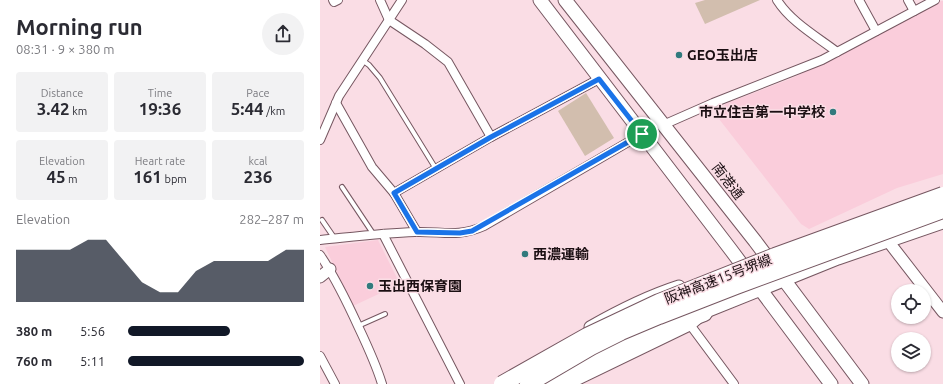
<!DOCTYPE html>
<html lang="en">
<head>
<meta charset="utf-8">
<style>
	:root { --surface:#fff; --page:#f2f2f3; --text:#2b2b33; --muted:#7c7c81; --accent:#111827 }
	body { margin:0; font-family:Ubuntu,"Noto Sans JP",sans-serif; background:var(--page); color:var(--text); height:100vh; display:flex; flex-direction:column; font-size:15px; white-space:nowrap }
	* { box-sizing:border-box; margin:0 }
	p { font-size:13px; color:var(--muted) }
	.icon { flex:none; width:22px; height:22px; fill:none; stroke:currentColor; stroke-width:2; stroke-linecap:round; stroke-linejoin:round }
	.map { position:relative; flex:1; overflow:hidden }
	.sheet { display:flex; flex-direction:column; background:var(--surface); width:320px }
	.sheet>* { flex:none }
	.buttons { position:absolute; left:571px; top:284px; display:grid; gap:8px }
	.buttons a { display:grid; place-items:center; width:40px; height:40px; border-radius:50%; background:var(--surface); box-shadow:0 1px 3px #0004; font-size:20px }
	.pin { position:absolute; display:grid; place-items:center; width:34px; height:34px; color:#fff; margin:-17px; border:2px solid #fff; border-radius:50%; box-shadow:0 1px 4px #0007 }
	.round { display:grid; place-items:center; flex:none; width:42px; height:42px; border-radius:21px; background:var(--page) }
	.headline { display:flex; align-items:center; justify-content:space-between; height:68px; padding:0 16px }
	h1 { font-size:22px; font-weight:600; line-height:30px }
	.metrics { display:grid; grid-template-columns:repeat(3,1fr); gap:6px; height:68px; padding:4px 16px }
	.metrics div { display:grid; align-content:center; border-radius:4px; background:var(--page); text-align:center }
	.metrics b { font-size:17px; font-weight:600 }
	.metrics small { font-size:11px; font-weight:400 }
	.metrics p { font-size:11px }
	.chart { height:112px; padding:8px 16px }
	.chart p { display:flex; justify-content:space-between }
	.chart svg { width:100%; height:72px; margin-top:4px; fill:var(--accent); opacity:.7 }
	ul { padding:0 16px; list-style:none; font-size:13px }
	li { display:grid; grid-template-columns:64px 48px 1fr; align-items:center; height:30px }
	li i { height:10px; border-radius:5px; background:var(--accent) }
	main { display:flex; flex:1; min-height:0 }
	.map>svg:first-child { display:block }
	.built { fill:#facddb }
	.green { fill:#d2beae }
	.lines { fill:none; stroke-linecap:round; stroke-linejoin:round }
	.service-casing { stroke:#765761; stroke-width:6 }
	.minor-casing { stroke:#765761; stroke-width:10 }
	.tertiary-casing { stroke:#765761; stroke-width:13 }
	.primary-casing { stroke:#765761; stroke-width:15 }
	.motorway-casing { stroke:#765761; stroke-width:18 }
	.service { stroke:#fff; stroke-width:4 }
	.minor { stroke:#fff; stroke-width:8 }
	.tertiary { stroke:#fff; stroke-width:11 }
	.primary { stroke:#fff; stroke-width:13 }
	.motorway { stroke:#fff; stroke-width:16 }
	.motorway-bridge-casing { stroke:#765761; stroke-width:18; stroke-linecap:butt }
	.motorway-bridge { stroke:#fff; stroke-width:16 }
	.route-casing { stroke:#fff; stroke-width:8 }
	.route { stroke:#1a73e8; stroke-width:5 }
	.poi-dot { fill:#317a7d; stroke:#fadde5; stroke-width:1.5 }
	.labels { text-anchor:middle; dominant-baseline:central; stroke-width:3; stroke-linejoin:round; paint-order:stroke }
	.poi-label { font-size:14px; font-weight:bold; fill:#1b0f13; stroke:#fadde5; text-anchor:start }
	.street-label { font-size:14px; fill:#1b0f13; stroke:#fadde5 }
</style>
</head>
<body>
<main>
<section class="sheet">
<div class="headline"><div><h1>Morning run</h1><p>08:31 · 9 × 380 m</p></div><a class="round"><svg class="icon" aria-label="share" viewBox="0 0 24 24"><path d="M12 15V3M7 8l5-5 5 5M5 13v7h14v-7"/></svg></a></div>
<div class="metrics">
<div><p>Distance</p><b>3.42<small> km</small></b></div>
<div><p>Time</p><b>19:36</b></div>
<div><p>Pace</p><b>5:44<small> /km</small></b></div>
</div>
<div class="metrics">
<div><p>Elevation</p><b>45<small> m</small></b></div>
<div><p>Heart rate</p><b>161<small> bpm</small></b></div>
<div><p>kcal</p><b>236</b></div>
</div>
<div class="chart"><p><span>Elevation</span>282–287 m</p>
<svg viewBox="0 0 160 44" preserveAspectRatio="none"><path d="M0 44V12L10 12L20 12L30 12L40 6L50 6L60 19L70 32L80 38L90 38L100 25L110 19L120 19L130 19L140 19L150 12L160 12V44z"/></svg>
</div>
<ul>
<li><b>380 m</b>5:56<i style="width:58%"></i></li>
<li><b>760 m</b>5:11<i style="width:100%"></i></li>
</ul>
</section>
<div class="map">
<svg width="623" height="384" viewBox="0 0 623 384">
	<rect width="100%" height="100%" fill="#fadde5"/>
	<!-- built -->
	<g class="built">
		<polygon points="621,1 623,1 623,174 577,188 489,229 481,224 399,119 405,104 470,79 519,56"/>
		<polygon points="58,240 80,284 33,306 5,247"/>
	</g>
	<!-- green -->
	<g class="green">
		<polygon points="385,0 440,0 385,24 375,3"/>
		<polygon points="266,93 294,138 265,156 238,111"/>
	</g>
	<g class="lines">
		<defs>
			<g id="service">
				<polyline points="42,60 49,65 60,78 116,169"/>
				<polyline points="22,187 54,235"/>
				<polyline points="2,220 15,239"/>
				<polyline points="38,326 65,314"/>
			</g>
			<g id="minor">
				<polyline points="13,0 14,2 18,0"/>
				<polyline points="60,0 69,20 105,44 128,62 171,137"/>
				<path d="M 457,0 C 471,22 496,36 517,52"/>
				<polyline points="539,0 556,31"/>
				<polyline points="588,0 594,11"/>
				<polyline points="16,103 52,167 74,193 97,232"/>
				<polyline points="343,125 393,103 502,60 615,0"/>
				<polyline points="0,140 19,96 82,0"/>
				<polyline points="74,193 171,137 279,79"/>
				<polyline points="63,234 140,384"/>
				<path d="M 0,240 C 31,237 63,233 95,232 C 122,231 137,238 164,226 L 322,134"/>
				<path d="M 0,255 C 15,277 27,302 38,326 C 47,345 56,364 62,384"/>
				<polyline points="371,326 414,384"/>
				<polyline points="0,356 15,384"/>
				<polyline points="251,384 371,326 378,320"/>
			</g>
			<g id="tertiary">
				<polyline points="568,241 623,312"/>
				<polyline points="0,277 10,269"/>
				<polyline points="378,314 384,313 518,259 623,223"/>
				<path d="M 270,327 C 298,311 328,296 359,286"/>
			</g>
			<g id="primary">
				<polyline points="220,0 411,250 511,384"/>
				<polyline points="245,0 435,241 542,384"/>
			</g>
			<polyline id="motorway" points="233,384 307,345 340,330 384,313"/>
		</defs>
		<!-- service casing -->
		<use href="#service" class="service-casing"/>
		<!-- minor casing -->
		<use href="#minor" class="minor-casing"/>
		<!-- tertiary casing -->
		<use href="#tertiary" class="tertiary-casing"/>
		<!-- primary casing -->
		<use href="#primary" class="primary-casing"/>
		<!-- motorway casing -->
		<use href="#motorway" class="motorway-casing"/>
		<!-- service -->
		<use href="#service" class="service"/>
		<!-- minor -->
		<use href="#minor" class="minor"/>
		<!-- tertiary -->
		<use href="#tertiary" class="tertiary"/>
		<!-- primary -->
		<use href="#primary" class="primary"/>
		<!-- motorway -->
		<use href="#motorway" class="motorway"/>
		<defs>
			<g id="motorway-bridge">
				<polyline points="182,384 267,336 339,302 455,256 623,195"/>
				<polyline points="208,384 271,347 301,332 339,316 416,286 623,210"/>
			</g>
		</defs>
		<!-- motorway-bridge casing -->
		<use href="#motorway-bridge" class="motorway-bridge-casing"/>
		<!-- motorway-bridge -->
		<use href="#motorway-bridge" class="motorway-bridge"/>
	</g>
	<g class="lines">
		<defs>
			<polygon id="route" points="279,79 322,134 152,231 140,233 97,232 74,193 171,137"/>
		</defs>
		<!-- route casing -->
		<use href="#route" class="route-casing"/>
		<!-- route -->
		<use href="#route" class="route"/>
	</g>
	<!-- markers -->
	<g class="poi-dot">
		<circle cx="359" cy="55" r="4"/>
		<circle cx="513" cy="112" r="4"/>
		<circle cx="205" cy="254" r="4"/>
		<circle cx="50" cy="286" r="4"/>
	</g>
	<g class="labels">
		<!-- poi labels -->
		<g class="poi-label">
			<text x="367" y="55">GEO玉出店</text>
			<text x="505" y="112" text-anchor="end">市立住吉第一中学校</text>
			<text x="213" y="254">西濃運輸</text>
			<text x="58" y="286">玉出西保育園</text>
		</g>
		<!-- street labels -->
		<g class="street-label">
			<text transform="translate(408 181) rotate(52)">南港通</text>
			<text transform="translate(398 279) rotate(-21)">阪神高速15号堺線</text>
		</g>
	</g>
</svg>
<div class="buttons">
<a><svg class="icon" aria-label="locate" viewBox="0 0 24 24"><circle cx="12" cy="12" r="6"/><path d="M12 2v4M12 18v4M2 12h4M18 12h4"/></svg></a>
<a><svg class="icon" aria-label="layers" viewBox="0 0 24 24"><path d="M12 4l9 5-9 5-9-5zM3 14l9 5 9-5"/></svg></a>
</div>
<div class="pin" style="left:322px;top:134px;background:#1e9e55"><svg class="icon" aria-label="arrive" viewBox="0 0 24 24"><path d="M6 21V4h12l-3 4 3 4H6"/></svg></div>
</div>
</main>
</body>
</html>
